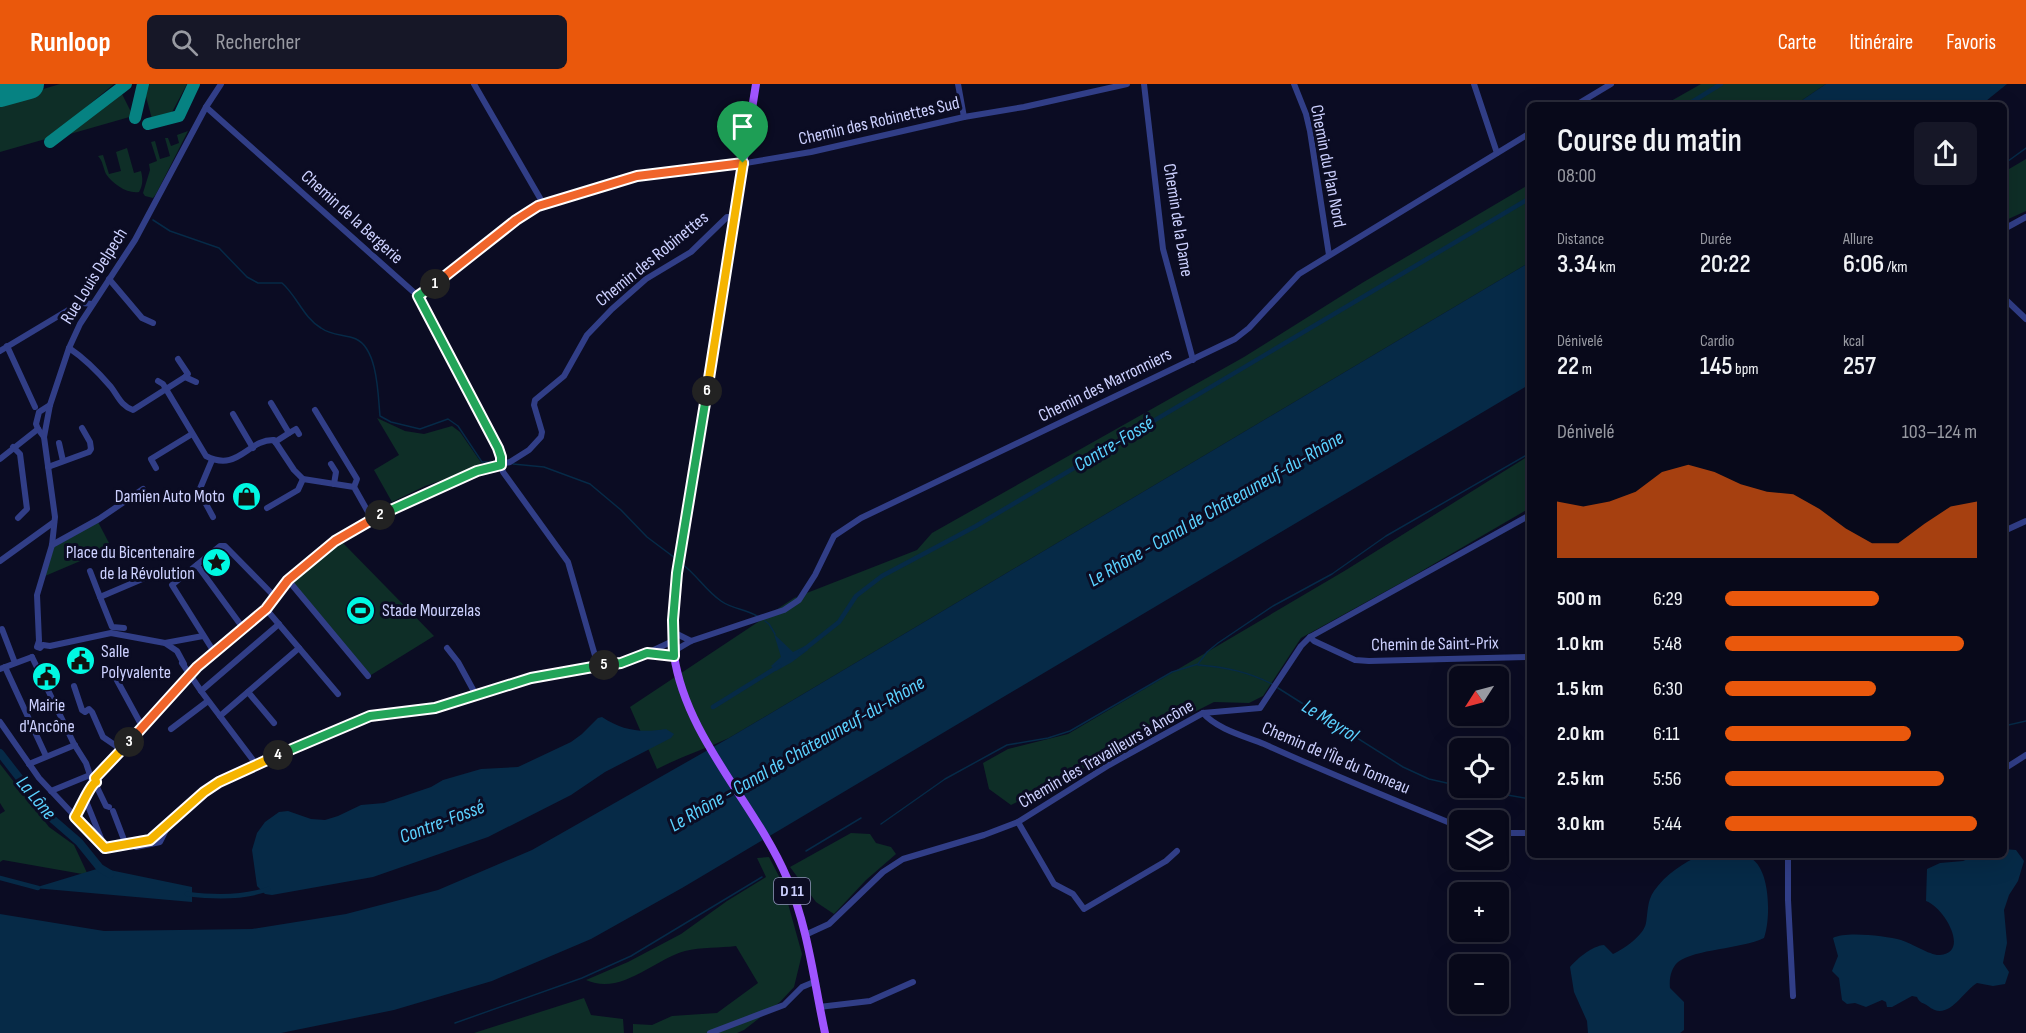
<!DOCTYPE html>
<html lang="fr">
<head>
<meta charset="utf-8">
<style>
	:root { --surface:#08091a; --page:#161727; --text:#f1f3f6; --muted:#989aa2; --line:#292a39; --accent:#ea580c }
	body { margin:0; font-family:"Sofia Sans Condensed",sans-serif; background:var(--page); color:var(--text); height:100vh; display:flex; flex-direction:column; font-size:22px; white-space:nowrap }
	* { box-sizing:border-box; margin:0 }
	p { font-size:20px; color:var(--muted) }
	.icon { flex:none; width:33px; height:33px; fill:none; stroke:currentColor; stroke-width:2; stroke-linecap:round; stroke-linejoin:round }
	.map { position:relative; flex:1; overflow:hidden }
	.details { position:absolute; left:1527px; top:18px; width:480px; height:756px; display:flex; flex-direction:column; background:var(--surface); border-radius:9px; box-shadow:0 6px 24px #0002,0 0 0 2px var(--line) }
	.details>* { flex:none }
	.needle { width:39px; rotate:234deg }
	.tools { position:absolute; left:1449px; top:582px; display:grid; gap:12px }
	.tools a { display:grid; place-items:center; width:60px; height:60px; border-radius:9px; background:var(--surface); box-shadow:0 6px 24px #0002,0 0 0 2px var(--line); font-size:30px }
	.pin { position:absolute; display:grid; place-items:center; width:51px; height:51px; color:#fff; margin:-62px -26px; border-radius:50% 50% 50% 0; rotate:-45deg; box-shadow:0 0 6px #0007 }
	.pin .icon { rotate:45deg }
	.km { position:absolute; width:30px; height:30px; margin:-15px; border-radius:50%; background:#222; color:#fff; font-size:16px; line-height:30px; text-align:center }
	.round { display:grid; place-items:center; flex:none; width:63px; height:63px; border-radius:9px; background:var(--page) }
	.headline { display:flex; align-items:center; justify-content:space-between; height:102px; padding:0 30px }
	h1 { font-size:33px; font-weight:600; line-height:45px }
	.stats { display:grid; grid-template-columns:repeat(3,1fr); gap:9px; height:102px; padding:6px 30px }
	.stats div { display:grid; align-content:center }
	.stats b { font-size:26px; font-weight:600 }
	.stats small { font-size:16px; font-weight:400 }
	.stats p { font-size:16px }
	.chart { height:168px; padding:12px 30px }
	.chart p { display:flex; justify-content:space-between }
	.chart svg { width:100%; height:108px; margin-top:6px; fill:var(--accent); opacity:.7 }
	ul { padding:0 30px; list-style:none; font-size:20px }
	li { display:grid; grid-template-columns:96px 72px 1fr; align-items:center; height:45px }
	li i { height:15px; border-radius:8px; background:var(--accent) }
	header { display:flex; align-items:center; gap:36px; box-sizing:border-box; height:84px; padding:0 30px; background:var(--accent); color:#fff }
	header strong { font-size:28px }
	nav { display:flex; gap:33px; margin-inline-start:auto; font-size:21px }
	.search { width:420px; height:54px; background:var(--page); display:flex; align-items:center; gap:15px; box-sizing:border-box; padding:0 21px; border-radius:9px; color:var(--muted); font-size:22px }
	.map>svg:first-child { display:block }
	.green { fill:#0e2e27 }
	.water { fill:#062a47 }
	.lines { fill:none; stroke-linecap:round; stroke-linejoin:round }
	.stream { stroke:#062a47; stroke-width:1.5 }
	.canal { stroke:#062a47; stroke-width:4.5 }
	.river { stroke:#062a47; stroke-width:8 }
	.taxiway { stroke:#068282; stroke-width:12 }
	.runway { stroke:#068282; stroke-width:30 }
	.minor { stroke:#313e87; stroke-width:6 }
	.major { stroke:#9f54ff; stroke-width:8 }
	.split-1-casing { stroke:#fff; stroke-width:12 }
	.split-2-casing { stroke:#fff; stroke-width:12 }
	.split-3-casing { stroke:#fff; stroke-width:12 }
	.split-4-casing { stroke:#fff; stroke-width:12 }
	.split-5-casing { stroke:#fff; stroke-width:12 }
	.split-6-casing { stroke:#fff; stroke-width:12 }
	.split-7-casing { stroke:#fff; stroke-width:12 }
	.split-1 { stroke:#f0652b; stroke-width:8 }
	.split-2 { stroke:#22a559; stroke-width:8 }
	.split-3 { stroke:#f0652b; stroke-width:8 }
	.split-4 { stroke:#f5b400; stroke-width:8 }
	.split-5 { stroke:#22a559; stroke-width:8 }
	.split-6 { stroke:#22a559; stroke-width:8 }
	.split-7 { stroke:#f5b400; stroke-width:8 }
	.labels { text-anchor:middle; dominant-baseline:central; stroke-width:6; stroke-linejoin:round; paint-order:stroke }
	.shield { fill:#0b0c23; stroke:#9396bd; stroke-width:1.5 }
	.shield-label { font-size:16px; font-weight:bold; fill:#cdd1ff }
	.street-label { font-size:18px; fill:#cdd1ff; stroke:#0b0c23 }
	.poi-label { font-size:18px; fill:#cdd1ff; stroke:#0b0c23; text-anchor:end }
	.water-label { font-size:20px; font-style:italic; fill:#5bd2ff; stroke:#0b0c23 }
</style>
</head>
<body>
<header>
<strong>Runloop</strong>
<div class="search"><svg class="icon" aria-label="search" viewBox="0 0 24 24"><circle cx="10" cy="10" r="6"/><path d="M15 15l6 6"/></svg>Rechercher</div>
<nav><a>Carte</a><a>Itinéraire</a><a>Favoris</a></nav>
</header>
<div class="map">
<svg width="2026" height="949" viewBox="0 0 2026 949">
	<rect width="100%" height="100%" fill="#0b0c23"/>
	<!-- green -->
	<g class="green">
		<polygon points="60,0 114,0 49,54 0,68 0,18"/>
		<polygon points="147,0 187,0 171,30 152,35 145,9"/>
		<polygon points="1701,0 1826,0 1795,21 1664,21"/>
		<polygon points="122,10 133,32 63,52 121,10"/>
		<polygon points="188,47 156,110 153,114 145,112 143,109 150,86 149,80 157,77 151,58 155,57 160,75 170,72 165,54 168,54 171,62 179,59 177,51"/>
		<path d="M 127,64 L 134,89 L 141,87 C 143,95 143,101 139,108 C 127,110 113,100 106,90 C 103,84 103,77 98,72 L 103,71 L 109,90 L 121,87 L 116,68 Z"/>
		<polygon points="2026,75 2026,127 2004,137 2004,88"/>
		<path d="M 1530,100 L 1530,178 L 729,654 C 705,665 680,673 657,685 L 630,623 L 794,514 L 917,466 L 932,449 L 1244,273 L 1362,199 Z"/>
		<polygon points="377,334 405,347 424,350 452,342 460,348 482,380 487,381 425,402 392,418 374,386 399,371"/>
		<polygon points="1530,371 1530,424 1408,495 1301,554 1263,612 1249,619 1214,618 1011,721 989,705 983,679 1008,665 1068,650 1346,486"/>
		<polygon points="98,438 109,459 85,475 45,492 54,463"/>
		<polygon points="341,457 434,552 371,591 289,501 325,467"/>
		<polygon points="0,680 49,743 74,761 88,791 3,776 0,778 0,730 5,727 0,719"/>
		<polygon points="851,749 870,750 876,759 891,763 896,770 866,796 834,830 816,818 790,783"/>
		<path d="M 769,773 L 782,798 L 802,870 L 794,903 L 780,918 L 744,946 L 737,949 L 633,949 L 633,940 L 652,941 L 672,932 L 717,929 L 758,899 L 736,862 C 720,864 701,863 685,867 C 653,876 621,912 586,896 L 628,878 L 681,850 L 727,817 L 766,793 L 757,774 Z"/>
		<polygon points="584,914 591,931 623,935 624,949 474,949"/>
	</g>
	<!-- water -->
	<g class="water">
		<polygon points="1826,0 2007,0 1981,21 1795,21"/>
		<polygon points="1530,178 1530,300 682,804 591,855 492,897 394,926 281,949 0,949 0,830 104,847 252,845 346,830 438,806 532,766 729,654"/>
		<polygon points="774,550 793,568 805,562 808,566 792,578 776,587 771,582 781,573"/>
		<path d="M 602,633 C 623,647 642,649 666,645 L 674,650 L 671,654 L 605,688 L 571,711 L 488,753 L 373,793 L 272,811 L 265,810 L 257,802 L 252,766 L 257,749 L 265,738 L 279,728 L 288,727 L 311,735 L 325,736 L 338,732 L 361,721 L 384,719 L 431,703 L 443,696 L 481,685 L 518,683 L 571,658 L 582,650 L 598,634 Z"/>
		<path d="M 2004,765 L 2016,766 L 2024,777 L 2018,797 L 2009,811 L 2004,826 L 2007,859 L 2003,879 L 2009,888 L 2005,900 L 1993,902 L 1977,899 C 1962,908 1948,939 1928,922 C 1923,918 1920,920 1917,913 L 1912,912 L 1892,923 L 1887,923 L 1886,918 L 1882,916 L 1866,923 L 1855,919 L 1847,920 L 1842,916 L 1839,894 L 1832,887 L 1838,872 L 1833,854 C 1845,847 1887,852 1901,856 C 1911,859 1931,872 1940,871 C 1970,869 1945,824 1926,817 L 1927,785 L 1940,779 L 1963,777 L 1977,771 L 2004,771 Z"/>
		<path d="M 1701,771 C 1716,771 1734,768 1748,773 C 1771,781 1771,835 1764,854 C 1741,865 1695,865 1678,878 C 1671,884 1669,895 1670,904 L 1684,918 L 1684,946 L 1680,949 L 1588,949 L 1587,937 L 1574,908 L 1570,883 C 1578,874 1592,862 1604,861 L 1613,870 C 1624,865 1644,851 1646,839 C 1648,828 1647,817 1654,807 C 1666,790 1683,779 1701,771 Z"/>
		<polygon points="100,784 192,803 192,818 34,804"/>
	</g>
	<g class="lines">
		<!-- stream -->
		<g class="stream">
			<polyline points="2004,80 2026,64"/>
			<path d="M 153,136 L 170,147 L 219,164 L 247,193 L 258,199 L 282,199 C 297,212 303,233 321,244 C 332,252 345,250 356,255 C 378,265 378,312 380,332 L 391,338 L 420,345 L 448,335 L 458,342 L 482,378 L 493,378"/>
			<polyline points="513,380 544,383 590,400 621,426 647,453 675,474"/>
			<path d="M 682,480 C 697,491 706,507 721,517 C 732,525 746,525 757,532"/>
			<polyline points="765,537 769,540 775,550"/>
			<path d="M 1198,581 C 1226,583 1249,588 1274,601"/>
			<polyline points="1278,604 1403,683 1429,695 1460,702"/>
			<polyline points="2004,642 2026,637"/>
			<polyline points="1467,704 1530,715"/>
			<polyline points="881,740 945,695 1007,661 1048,654 1070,647 1172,588 1198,580 1207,568 1218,559 1273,522 1332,490 1386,452 1530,369"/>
			<polyline points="806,767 861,734"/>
			<polyline points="455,939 582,894 631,872 762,793"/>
		</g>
		<!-- canal -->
		<g class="canal">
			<polyline points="1687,21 1721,0"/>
			<polyline points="801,568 839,538 856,512 882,492 976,442 1530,114"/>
			<polyline points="713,623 779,582"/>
			<polyline points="0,794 38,804"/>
			<path d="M 187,810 C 212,813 244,814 268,805"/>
		</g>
		<!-- river -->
		<polyline class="river" points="0,669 49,732 79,758 100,784 110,790"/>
		<!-- taxiway -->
		<g class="taxiway">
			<polyline points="135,34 143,0"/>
			<polyline points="148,40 179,32 194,0"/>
			<polyline points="50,58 126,0"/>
		</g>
		<!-- runway -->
		<polyline class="runway" points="0,8 29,0"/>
		<!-- minor -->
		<g class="minor">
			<polyline points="474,0 544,121"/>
			<polyline points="958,0 964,33"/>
			<polyline points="1144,0 1163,165 1193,276"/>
			<polyline points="1294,0 1306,30 1310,47 1329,171"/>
			<polyline points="1474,0 1497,69"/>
			<polyline points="1576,21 1611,0"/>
			<polyline points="206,23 418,212 498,364 503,388 568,478 598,582"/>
			<polyline points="2004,145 2026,133"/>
			<polyline points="109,195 142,234 153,239"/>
			<polyline points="418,212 531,125 609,100 649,90 722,83 811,68 964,33 1024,23 1127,0"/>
			<polyline points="2004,214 2026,235"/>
			<polyline points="7,262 35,323"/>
			<path d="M 69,264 C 84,274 99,289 111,303 C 118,312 121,322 133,326 L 185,293 L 188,290 L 178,275"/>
			<polyline points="0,267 70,225 83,219 92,220"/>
			<polyline points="185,293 196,298"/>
			<path d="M 158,297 L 163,300 L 206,372 C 238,389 248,355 274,356 L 294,386 L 303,395 L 354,403 L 372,435"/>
			<polyline points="271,319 289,349 275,358"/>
			<polyline points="315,326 357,395 354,403"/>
			<polyline points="233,330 253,364"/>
			<polyline points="38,345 44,353 55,433 52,461 37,511 39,557 37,563 40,564 43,561 50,562 111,549 165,559 177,567 184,580"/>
			<polyline points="38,345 36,340 39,328 50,321"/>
			<polyline points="289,349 296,345 299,350"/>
			<polyline points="44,353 50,321 69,264 80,240 135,156 206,23 221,0"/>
			<polyline points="59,359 63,377"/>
			<polyline points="13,363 20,370 27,425 18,434"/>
			<polyline points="0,375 38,345"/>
			<polyline points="212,376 199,407 213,433"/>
			<polyline points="331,380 336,388 334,400"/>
			<polyline points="48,383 89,368 91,365 90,358 82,344"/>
			<polyline points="156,384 151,375 192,350"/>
			<polyline points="267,424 298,406 303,395"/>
			<polyline points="2004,447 2026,437"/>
			<polyline points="52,461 99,435 143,405"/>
			<polyline points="0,477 54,438"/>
			<polyline points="197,481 243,544"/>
			<polyline points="90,487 100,513"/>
			<polyline points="288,496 368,592"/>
			<polyline points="266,525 338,610"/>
			<polyline points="124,544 112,543 100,513 147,493"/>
			<polyline points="2,545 15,579"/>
			<polyline points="673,548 691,557"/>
			<polyline points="1310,553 1314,557 1355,576 1369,577 1530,573"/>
			<polyline points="165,559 203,552"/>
			<polyline points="447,564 458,578 476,611"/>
			<polyline points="674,567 691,557 784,526 799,516 815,491 834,452 861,434 1235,255 1249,244 1299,190 1530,49"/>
			<polyline points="214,568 172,501 220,462 225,462 275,513"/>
			<polyline points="647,569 674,572"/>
			<polyline points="32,573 74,660 86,679 91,694"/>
			<polyline points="182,579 201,607 256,680"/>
			<polyline points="5,583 46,672"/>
			<polyline points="0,585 32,573"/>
			<polyline points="113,589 143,644"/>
			<polyline points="74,602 82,626 85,628 89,625 92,628 103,653 122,666"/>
			<polyline points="201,607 279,540"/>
			<polyline points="248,608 274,639"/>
			<path d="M 1203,629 C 1217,645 1244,652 1264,660 C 1328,689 1394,716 1460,743"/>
			<polyline points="220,632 299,564"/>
			<polyline points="0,638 39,694 101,760"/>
			<polyline points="171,645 208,617"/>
			<polyline points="29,680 75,661"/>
			<polyline points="2004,685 2026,671"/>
			<polyline points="95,694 162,623 197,583 266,525 288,496 335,457 384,429 477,387 510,378 529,366 541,353 542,348 534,321 535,316 564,292 587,251 612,225 646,195 691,168 727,133 735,133"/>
			<polyline points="95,699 106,722 109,723"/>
			<polyline points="51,707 90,691"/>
			<polyline points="86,717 105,764 150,756 204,708 219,698 370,632 435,624 531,594 621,579 643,571 673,557"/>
			<polyline points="113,727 126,761"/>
			<polyline points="75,733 86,717 92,699"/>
			<polyline points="1018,738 1054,800 1073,810 1084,825 1166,777 1177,767"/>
			<polyline points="1498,749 1530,749"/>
			<polyline points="136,763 160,758 167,744"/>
			<polyline points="1788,771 1788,816 1793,912"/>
			<polyline points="805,851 829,840 883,788 903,775 984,751 1018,738 1109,681 1203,629 1260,624 1301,562 1310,553 1530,431"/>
			<polyline points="819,923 870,917 913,898"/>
			<polyline points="710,949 784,921 802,903 814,898"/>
		</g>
		<!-- major -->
		<path class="major" d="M 756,0 L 677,489 C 675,516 670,544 674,571 C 686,654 755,719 787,794 C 808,843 814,898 825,949"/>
	</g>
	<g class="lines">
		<defs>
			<polyline id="split-1" points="435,200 516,136 538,122 637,92 743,79"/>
			<polyline id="split-2" points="380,431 477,387 501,381 501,373 498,364 418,212 435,200"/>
			<polyline id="split-3" points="129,658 197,583 266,525 288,496 335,457 380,431"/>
			<path id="split-4" d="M 129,658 L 95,694 L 96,698 C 90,701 80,725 75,733 L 105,764 L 150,756 L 204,708 L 219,698 L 278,671"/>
			<polyline id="split-5" points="278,671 370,632 435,624 531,594 604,581"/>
			<polyline id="split-6" points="604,581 621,579 647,569 674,572 673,536 677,489 707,307"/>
			<polyline id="split-7" points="707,307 743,79"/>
		</defs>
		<!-- split-1 casing -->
		<use href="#split-1" class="split-1-casing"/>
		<!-- split-2 casing -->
		<use href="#split-2" class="split-2-casing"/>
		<!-- split-3 casing -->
		<use href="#split-3" class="split-3-casing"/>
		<!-- split-4 casing -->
		<use href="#split-4" class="split-4-casing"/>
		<!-- split-5 casing -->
		<use href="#split-5" class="split-5-casing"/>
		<!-- split-6 casing -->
		<use href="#split-6" class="split-6-casing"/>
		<!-- split-7 casing -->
		<use href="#split-7" class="split-7-casing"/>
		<!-- split-1 -->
		<use href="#split-1" class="split-1"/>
		<!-- split-2 -->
		<use href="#split-2" class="split-2"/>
		<!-- split-3 -->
		<use href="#split-3" class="split-3"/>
		<!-- split-4 -->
		<use href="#split-4" class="split-4"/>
		<!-- split-5 -->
		<use href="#split-5" class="split-5"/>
		<!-- split-6 -->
		<use href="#split-6" class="split-6"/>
		<!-- split-7 -->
		<use href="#split-7" class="split-7"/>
	</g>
	<!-- icons -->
	<defs>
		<symbol id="shop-disc" viewBox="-11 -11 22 22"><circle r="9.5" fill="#00f8e2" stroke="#0b0c23"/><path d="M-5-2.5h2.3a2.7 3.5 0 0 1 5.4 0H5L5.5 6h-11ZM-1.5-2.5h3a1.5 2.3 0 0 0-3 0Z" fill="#111"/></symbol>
		<symbol id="sight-disc" viewBox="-11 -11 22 22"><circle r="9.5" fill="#00f8e2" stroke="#0b0c23"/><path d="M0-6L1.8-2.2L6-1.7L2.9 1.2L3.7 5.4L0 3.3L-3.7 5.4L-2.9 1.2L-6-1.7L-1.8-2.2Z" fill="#111"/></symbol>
		<symbol id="stadium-disc" viewBox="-11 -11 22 22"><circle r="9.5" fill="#00f8e2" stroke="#0b0c23"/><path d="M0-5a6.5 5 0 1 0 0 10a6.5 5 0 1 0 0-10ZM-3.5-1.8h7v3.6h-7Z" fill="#111"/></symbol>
		<symbol id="civic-disc" viewBox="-11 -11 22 22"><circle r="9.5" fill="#00f8e2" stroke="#0b0c23"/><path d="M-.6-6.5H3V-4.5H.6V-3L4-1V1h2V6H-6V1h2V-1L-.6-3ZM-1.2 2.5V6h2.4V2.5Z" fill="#111"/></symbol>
	</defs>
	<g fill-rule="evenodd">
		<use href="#shop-disc" x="230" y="396" width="33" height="33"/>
		<use href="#sight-disc" x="200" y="462" width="33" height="33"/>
		<use href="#stadium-disc" x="344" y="510" width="33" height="33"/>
		<use href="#civic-disc" x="64" y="560" width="33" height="33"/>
		<use href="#civic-disc" x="30" y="576" width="33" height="33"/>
	</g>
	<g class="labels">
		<!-- shield labels -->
		<rect class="shield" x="774" y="794" width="36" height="26" rx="4.5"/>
		<g class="shield-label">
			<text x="792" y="807">D 11</text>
		</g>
		<!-- street labels -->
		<g class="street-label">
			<text transform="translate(879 37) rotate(-13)">Chemin des Robinettes Sud</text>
			<text transform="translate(1328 82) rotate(79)">Chemin du Plan Nord</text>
			<text transform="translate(352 133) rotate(42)">Chemin de la Bergerie</text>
			<text transform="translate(1178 136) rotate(81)">Chemin de la Dame</text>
			<text transform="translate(652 175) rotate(-39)">Chemin des Robinettes</text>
			<text transform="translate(94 192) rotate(-58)">Rue Louis Delpech</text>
			<text transform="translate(1105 301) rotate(-26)">Chemin des Marronniers</text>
			<text transform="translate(1435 560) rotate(-1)">Chemin de Saint-Prix</text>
			<text transform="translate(1106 670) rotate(-30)">Chemin des Travailleurs à Ancône</text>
			<text transform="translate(1336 674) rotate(23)">Chemin de l'Île du Tonneau</text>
		</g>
		<!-- poi labels -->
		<g class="poi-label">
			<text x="225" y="412">Damien Auto Moto</text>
			<text x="195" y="468">Place du Bicentenaire<tspan x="195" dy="21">de la Révolution</tspan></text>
			<text x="382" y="526" text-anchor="start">Stade Mourzelas</text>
			<text x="101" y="567" text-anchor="start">Salle<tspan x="101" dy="21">Polyvalente</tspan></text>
			<text x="47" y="621" text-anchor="middle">Mairie<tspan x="47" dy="21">d'Ancône</tspan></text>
		</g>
		<!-- water labels -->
		<g class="water-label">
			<text transform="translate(1114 360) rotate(-31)">Contre-Fossé</text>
			<text transform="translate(1216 425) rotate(-30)">Le Rhône - Canal de Châteauneuf-du-Rhône</text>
			<text transform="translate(1330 637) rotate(32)">Le Meyrol</text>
			<text transform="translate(797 670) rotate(-30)">Le Rhône - Canal de Châteauneuf-du-Rhône</text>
			<text transform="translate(36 714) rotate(50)">La Lône</text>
			<text transform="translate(442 738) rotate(-21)">Contre-Fossé</text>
		</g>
	</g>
</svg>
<div class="tools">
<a><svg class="needle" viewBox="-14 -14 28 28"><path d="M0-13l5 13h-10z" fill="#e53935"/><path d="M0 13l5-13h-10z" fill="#989aa2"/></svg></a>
<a><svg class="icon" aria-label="locate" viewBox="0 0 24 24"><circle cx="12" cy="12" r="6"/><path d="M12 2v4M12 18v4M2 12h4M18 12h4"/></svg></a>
<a><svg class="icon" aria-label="layers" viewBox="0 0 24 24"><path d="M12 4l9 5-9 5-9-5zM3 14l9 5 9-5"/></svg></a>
<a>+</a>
<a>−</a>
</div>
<div class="pin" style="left:743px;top:79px;background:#1e9e55"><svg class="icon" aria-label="arrive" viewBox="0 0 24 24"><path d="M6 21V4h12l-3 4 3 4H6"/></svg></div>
<b class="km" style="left:435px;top:200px">1</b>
<b class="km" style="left:380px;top:431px">2</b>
<b class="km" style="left:129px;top:658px">3</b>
<b class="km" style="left:278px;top:671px">4</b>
<b class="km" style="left:604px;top:581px">5</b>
<b class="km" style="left:707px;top:307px">6</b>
<section class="details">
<div class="headline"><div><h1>Course du matin</h1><p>08:00</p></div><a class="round"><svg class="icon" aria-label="share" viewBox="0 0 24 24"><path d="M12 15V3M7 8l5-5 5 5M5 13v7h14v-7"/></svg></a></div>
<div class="stats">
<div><p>Distance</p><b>3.34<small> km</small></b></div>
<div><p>Durée</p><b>20:22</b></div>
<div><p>Allure</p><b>6:06<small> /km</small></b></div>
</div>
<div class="stats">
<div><p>Dénivelé</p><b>22<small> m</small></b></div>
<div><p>Cardio</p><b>145<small> bpm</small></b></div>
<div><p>kcal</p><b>257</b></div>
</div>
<div class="chart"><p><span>Dénivelé</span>103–124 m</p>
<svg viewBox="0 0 160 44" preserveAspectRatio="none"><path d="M0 44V21L10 23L20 21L30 17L40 9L50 6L60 9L70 14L80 17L90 18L100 24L110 32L120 38L130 38L140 30L150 23L160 21V44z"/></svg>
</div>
<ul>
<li><b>500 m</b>6:29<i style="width:61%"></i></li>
<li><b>1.0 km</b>5:48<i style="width:95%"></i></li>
<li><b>1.5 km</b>6:30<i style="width:60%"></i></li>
<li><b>2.0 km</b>6:11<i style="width:74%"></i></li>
<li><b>2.5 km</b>5:56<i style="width:87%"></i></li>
<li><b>3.0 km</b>5:44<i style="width:100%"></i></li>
</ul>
</section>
</div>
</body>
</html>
